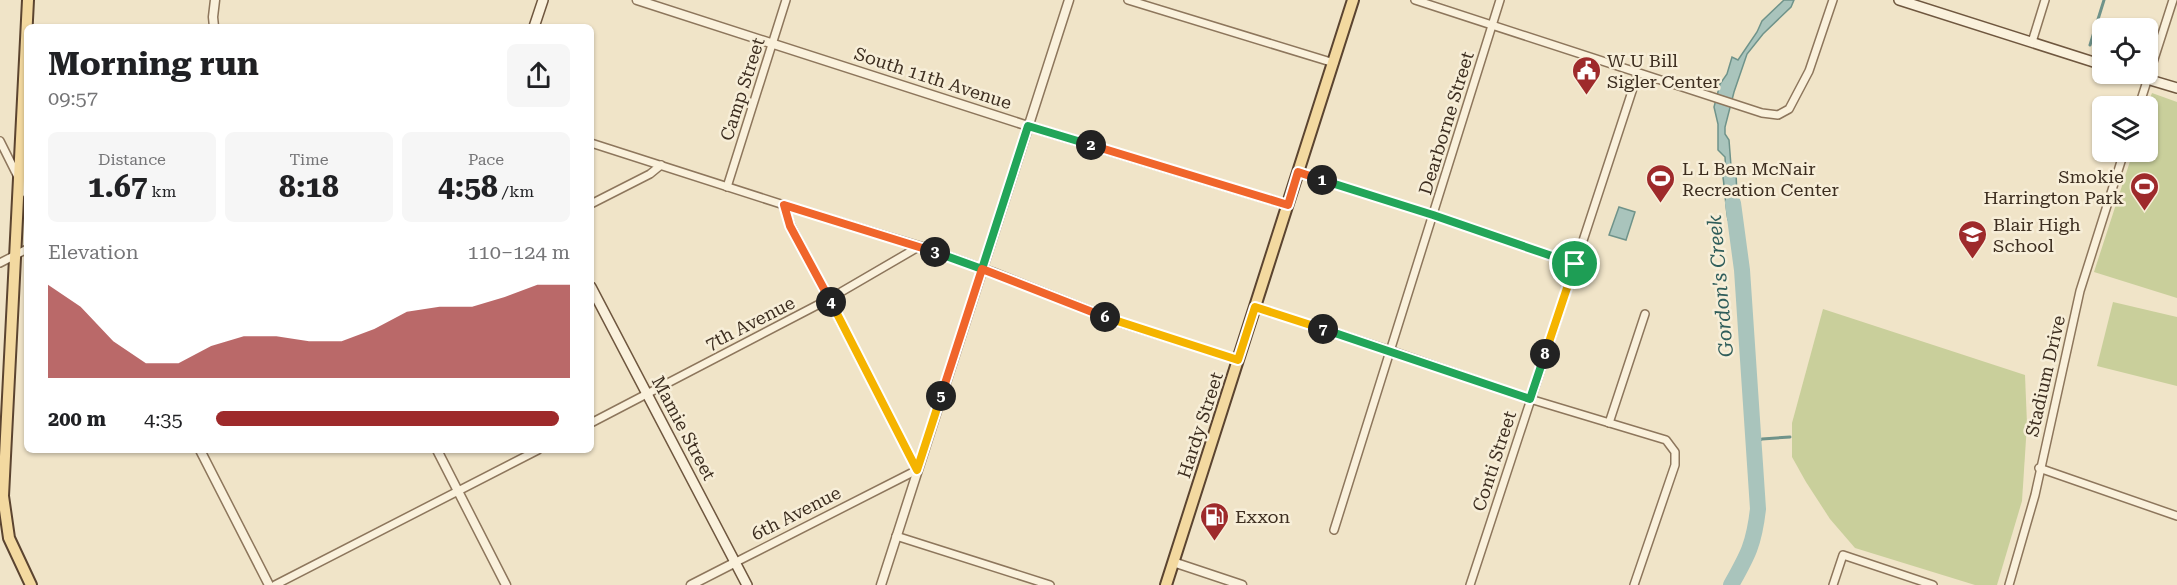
<!DOCTYPE html>
<html lang="en">
<head>
<meta charset="utf-8">
<style>
	:root { --surface:#fff; --page:#f6f6f6; --text:#202124; --muted:#757577; --accent:#9e2a2b }
	body { margin:0; font-family:"Roboto Serif",serif; background:var(--page); color:var(--text); height:100vh; display:flex; flex-direction:column; font-size:22px; white-space:nowrap }
	* { box-sizing:border-box; margin:0 }
	p { font-size:20px; color:var(--muted) }
	.icon { flex:none; width:33px; height:33px; fill:none; stroke:currentColor; stroke-width:2; stroke-linecap:round; stroke-linejoin:round }
	.map { position:relative; flex:1; overflow:hidden }
	.side { position:absolute; left:24px; top:24px; width:570px; height:429px; display:flex; flex-direction:column; background:var(--surface); border-radius:9px; box-shadow:0 2px 4px #0004 }
	.side>* { flex:none }
	.buttons { position:absolute; left:2092px; top:18px; display:grid; gap:12px }
	.buttons a { display:grid; place-items:center; width:66px; height:66px; border-radius:9px; background:var(--surface); box-shadow:0 2px 4px #0004; font-size:30px }
	.pin { position:absolute; display:grid; place-items:center; width:51px; height:51px; color:#fff; margin:-26px; border:3px solid #fff; border-radius:50%; box-shadow:0 2px 6px #0007 }
	.km { position:absolute; width:30px; height:30px; margin:-15px; border-radius:50%; background:#222; color:#fff; font-size:16px; line-height:30px; text-align:center }
	.round { display:grid; place-items:center; flex:none; width:63px; height:63px; border-radius:9px; background:var(--page) }
	.summary { display:flex; align-items:center; justify-content:space-between; height:102px; padding:0 24px }
	h1 { font-size:33px; font-weight:700; line-height:45px }
	.figures { display:grid; grid-template-columns:repeat(3,1fr); gap:9px; height:102px; padding:6px 24px }
	.figures div { display:grid; align-content:center; border-radius:9px; background:var(--page); text-align:center }
	.figures b { font-size:30px; font-weight:700 }
	.figures small { font-size:16px; font-weight:400 }
	.figures p { font-size:16px }
	.chart { height:168px; padding:12px 24px }
	.chart p { display:flex; justify-content:space-between }
	.chart svg { width:100%; height:108px; margin-top:6px; fill:var(--accent); opacity:.7 }
	ul { padding:0 24px; list-style:none; font-size:20px }
	li { display:grid; grid-template-columns:96px 72px 1fr; align-items:center; height:45px }
	li i { height:15px; border-radius:8px; background:var(--accent) }
	.map>svg:first-child { display:block }
	.green { fill:#c9cf9b }
	.water { fill:#a9c4bc; stroke:#6f938a; stroke-width:1.5 }
	.lines { fill:none; stroke-linecap:round; stroke-linejoin:round }
	.stream { stroke:#6f938a; stroke-width:3 }
	.river { stroke:#a9c4bc; stroke-width:16 }
	.minor-casing { stroke:#8d765c; stroke-width:10 }
	.tertiary-casing { stroke:#8d765c; stroke-width:11 }
	.secondary-casing { stroke:#6f573f; stroke-width:12 }
	.primary-casing { stroke:#5b4430; stroke-width:14 }
	.minor { stroke:#faf1dc; stroke-width:7 }
	.tertiary { stroke:#faf1dc; stroke-width:8 }
	.secondary { stroke:#faf1dc; stroke-width:9 }
	.primary { stroke:#f3d9a0; stroke-width:10 }
	.split-1-casing { stroke:#fff; stroke-width:12 }
	.split-2-casing { stroke:#fff; stroke-width:12 }
	.split-3-casing { stroke:#fff; stroke-width:12 }
	.split-4-casing { stroke:#fff; stroke-width:12 }
	.split-5-casing { stroke:#fff; stroke-width:12 }
	.split-6-casing { stroke:#fff; stroke-width:12 }
	.split-7-casing { stroke:#fff; stroke-width:12 }
	.split-8-casing { stroke:#fff; stroke-width:12 }
	.split-9-casing { stroke:#fff; stroke-width:12 }
	.split-1 { stroke:#22a559; stroke-width:8 }
	.split-2 { stroke:#f0652b; stroke-width:8 }
	.split-3 { stroke:#22a559; stroke-width:8 }
	.split-4 { stroke:#f0652b; stroke-width:8 }
	.split-5 { stroke:#f5b400; stroke-width:8 }
	.split-6 { stroke:#f0652b; stroke-width:8 }
	.split-7 { stroke:#f5b400; stroke-width:8 }
	.split-8 { stroke:#22a559; stroke-width:8 }
	.split-9 { stroke:#f5b400; stroke-width:8 }
	.labels { text-anchor:middle; dominant-baseline:central; stroke-width:5; stroke-linejoin:round; paint-order:stroke }
	.poi-label { font-size:18px; fill:#3d2e20; stroke:#f7eed8; text-anchor:start }
	.street-label { font-size:18px; fill:#3d2e20; stroke:#f7eed8 }
	.water-label { font-size:20px; font-style:italic; fill:#2f5d5a; stroke:#f7eed8 }
</style>
</head>
<body>
<div class="map">
<svg width="2177" height="585" viewBox="0 0 2177 585">
	<rect width="100%" height="100%" fill="#f0e4c8"/>
	<!-- green -->
	<g class="green">
		<polygon points="2152,93 2177,102 2177,298 2094,272 2133,152 2148,152 2147,106"/>
		<polygon points="2113,302 2177,317 2177,386 2097,366"/>
		<polygon points="1823,309 2025,375 2027,424 2022,501 1997,585 1975,585 1855,548 1830,519 1806,482 1792,457 1792,423"/>
	</g>
	<!-- water -->
	<g class="water">
		<path d="M 1784,0 L 1794,0 L 1791,7 L 1763,34 L 1747,54 L 1734,92 L 1725,127 L 1725,134 L 1729,140 L 1731,166 L 1736,174 L 1738,215 L 1736,223 L 1728,220 C 1725,203 1725,187 1722,171 L 1726,173 L 1725,157 L 1718,150 L 1718,124 L 1714,107 L 1720,84 L 1727,74 L 1732,57 L 1738,60 L 1757,32 L 1762,21 Z"/>
		<polygon points="1619,207 1635,212 1626,240 1609,235"/>
	</g>
	<g class="lines">
		<!-- stream -->
		<g class="stream">
			<polyline points="2090,45 2104,0"/>
			<polyline points="1755,443 1762,439 1790,437"/>
		</g>
		<!-- river -->
		<path class="river" d="M 1731,585 C 1748,555 1754,544 1758,509 L 1742,270 L 1733,203"/>
		<defs>
			<g id="minor">
				<polyline points="1128,0 1334,63"/>
				<polyline points="1415,0 1762,113 1778,115 1789,109 1809,71 1833,0"/>
				<polyline points="2032,42 2045,0"/>
				<polyline points="2139,106 2173,0"/>
				<polyline points="0,141 18,177"/>
				<polyline points="591,143 784,205 920,246 993,272 1124,324 1238,360"/>
				<polyline points="1298,172 1433,215 1575,264"/>
				<polyline points="727,187 786,0"/>
				<polyline points="591,204 650,174 661,165"/>
				<polyline points="0,263 27,249"/>
				<polyline points="1255,307 1389,350 1530,399 1666,440 1675,452 1675,465 1634,585"/>
				<polyline points="591,423 829,299 920,246"/>
				<polyline points="1609,423 1645,314"/>
				<polyline points="2039,468 2177,516"/>
				<polyline points="1334,530 1500,0"/>
				<polyline points="896,536 1050,585"/>
				<polyline points="736,562 917,470 791,226 784,205"/>
				<polyline points="275,585 538,450"/>
				<polyline points="1470,585 1638,73"/>
				<polyline points="1833,585 1843,555 1933,585"/>
				<polyline points="2009,585 2035,495 2080,291 2124,152"/>
			</g>
			<g id="tertiary">
				<polyline points="637,0 1028,126 1288,205"/>
				<polyline points="214,27 213,17 215,0"/>
				<polyline points="19,178 27,194"/>
				<polyline points="200,450 269,585"/>
				<polyline points="437,450 506,585"/>
				<polyline points="1173,562 1242,585"/>
				<polyline points="691,585 736,562"/>
				<polyline points="881,585 1069,0"/>
			</g>
			<g id="secondary">
				<polyline points="1899,0 2103,65"/>
				<polyline points="534,27 543,0"/>
				<polyline points="2130,74 2177,88"/>
				<polyline points="591,287 747,585"/>
			</g>
			<g id="primary">
				<polyline points="28,0 3,496 9,538 31,585"/>
				<polyline points="1166,585 1353,0"/>
			</g>
		</defs>
		<!-- minor casing -->
		<use href="#minor" class="minor-casing"/>
		<!-- tertiary casing -->
		<use href="#tertiary" class="tertiary-casing"/>
		<!-- secondary casing -->
		<use href="#secondary" class="secondary-casing"/>
		<!-- primary casing -->
		<use href="#primary" class="primary-casing"/>
		<!-- minor -->
		<use href="#minor" class="minor"/>
		<!-- tertiary -->
		<use href="#tertiary" class="tertiary"/>
		<!-- secondary -->
		<use href="#secondary" class="secondary"/>
		<!-- primary -->
		<use href="#primary" class="primary"/>
	</g>
	<g class="lines">
		<defs>
			<polyline id="split-1" points="1322,180 1433,215 1575,264"/>
			<polyline id="split-2" points="1091,145 1288,205 1298,172 1322,180"/>
			<polyline id="split-3" points="935,252 982,269 1028,126 1091,145"/>
			<polyline id="split-4" points="831,302 790,226 784,205 935,252"/>
			<polyline id="split-5" points="831,302 917,470 941,396"/>
			<polyline id="split-6" points="941,396 982,269 1105,317"/>
			<polyline id="split-7" points="1105,317 1238,360 1255,307 1323,329"/>
			<polyline id="split-8" points="1323,329 1530,399 1545,354"/>
			<polyline id="split-9" points="1545,354 1575,264"/>
		</defs>
		<!-- split-1 casing -->
		<use href="#split-1" class="split-1-casing"/>
		<!-- split-2 casing -->
		<use href="#split-2" class="split-2-casing"/>
		<!-- split-3 casing -->
		<use href="#split-3" class="split-3-casing"/>
		<!-- split-4 casing -->
		<use href="#split-4" class="split-4-casing"/>
		<!-- split-5 casing -->
		<use href="#split-5" class="split-5-casing"/>
		<!-- split-6 casing -->
		<use href="#split-6" class="split-6-casing"/>
		<!-- split-7 casing -->
		<use href="#split-7" class="split-7-casing"/>
		<!-- split-8 casing -->
		<use href="#split-8" class="split-8-casing"/>
		<!-- split-9 casing -->
		<use href="#split-9" class="split-9-casing"/>
		<!-- split-1 -->
		<use href="#split-1" class="split-1"/>
		<!-- split-2 -->
		<use href="#split-2" class="split-2"/>
		<!-- split-3 -->
		<use href="#split-3" class="split-3"/>
		<!-- split-4 -->
		<use href="#split-4" class="split-4"/>
		<!-- split-5 -->
		<use href="#split-5" class="split-5"/>
		<!-- split-6 -->
		<use href="#split-6" class="split-6"/>
		<!-- split-7 -->
		<use href="#split-7" class="split-7"/>
		<!-- split-8 -->
		<use href="#split-8" class="split-8"/>
		<!-- split-9 -->
		<use href="#split-9" class="split-9"/>
	</g>
	<!-- icons -->
	<defs>
		<symbol id="civic-pin" viewBox="-11 -11 22 30"><path d="M0 17L-7.5 6A9.5 9.5 0 1 1 7.5 6Z" fill="#9e2a2b" stroke="#f7eed8"/><path d="M-.6-6.5H3V-4.5H.6V-3L4-1V1h2V6H-6V1h2V-1L-.6-3ZM-1.2 2.5V6h2.4V2.5Z" fill="#fff"/></symbol>
		<symbol id="stadium-pin" viewBox="-11 -11 22 30"><path d="M0 17L-7.5 6A9.5 9.5 0 1 1 7.5 6Z" fill="#9e2a2b" stroke="#f7eed8"/><path d="M0-5a6.5 5 0 1 0 0 10a6.5 5 0 1 0 0-10ZM-3.5-1.8h7v3.6h-7Z" fill="#fff"/></symbol>
		<symbol id="school-pin" viewBox="-11 -11 22 30"><path d="M0 17L-7.5 6A9.5 9.5 0 1 1 7.5 6Z" fill="#9e2a2b" stroke="#f7eed8"/><path d="M0-5L7-2L0 1L-7-2ZM-4 1L0 2.5L4 1V4Q0 6-4 4Z" fill="#fff"/></symbol>
		<symbol id="fuel-pin" viewBox="-11 -11 22 30"><path d="M0 17L-7.5 6A9.5 9.5 0 1 1 7.5 6Z" fill="#9e2a2b" stroke="#f7eed8"/><path d="M-5.5-6h7V0h2V4h1.3V-2.5L3-4.5l.8-.8L6-3V5H2.5V1h-1V6h-7ZM-4.2-4.7v3.2H.2V-4.7Z" fill="#fff"/></symbol>
	</defs>
	<g fill-rule="evenodd">
		<use href="#civic-pin" x="1570" y="54" width="33" height="45"/>
		<use href="#stadium-pin" x="1644" y="162" width="33" height="45"/>
		<use href="#stadium-pin" x="2128" y="170" width="33" height="45"/>
		<use href="#school-pin" x="1956" y="218" width="33" height="45"/>
		<use href="#fuel-pin" x="1198" y="500" width="33" height="45"/>
	</g>
	<g class="labels">
		<!-- poi labels -->
		<g class="poi-label">
			<text x="1607" y="60">W U Bill<tspan x="1607" dy="21">Sigler Center</tspan></text>
			<text x="1682" y="168">L L Ben McNair<tspan x="1682" dy="21">Recreation Center</tspan></text>
			<text x="2124" y="176" text-anchor="end">Smokie<tspan x="2124" dy="21">Harrington Park</tspan></text>
			<text x="1993" y="224">Blair High<tspan x="1993" dy="21">School</tspan></text>
			<text x="1235" y="516">Exxon</text>
		</g>
		<!-- street labels -->
		<g class="street-label">
			<text transform="translate(933 78) rotate(18)">South 11th Avenue</text>
			<text transform="translate(742 89) rotate(-72)">Camp Street</text>
			<text transform="translate(1446 123) rotate(-73)">Dearborne Street</text>
			<text transform="translate(750 323) rotate(-27)">7th Avenue</text>
			<text transform="translate(2045 376) rotate(-77)">Stadium Drive</text>
			<text transform="translate(1200 425) rotate(-72)">Hardy Street</text>
			<text transform="translate(684 428) rotate(62)">Mamie Street</text>
			<text transform="translate(1494 461) rotate(-72)">Conti Street</text>
			<text transform="translate(796 513) rotate(-27)">6th Avenue</text>
		</g>
		<!-- water labels -->
		<g class="water-label">
			<text transform="translate(1720 286) rotate(-95)">Gordon's Creek</text>
		</g>
	</g>
</svg>
<div class="buttons">
<a><svg class="icon" aria-label="locate" viewBox="0 0 24 24"><circle cx="12" cy="12" r="6"/><path d="M12 2v4M12 18v4M2 12h4M18 12h4"/></svg></a>
<a><svg class="icon" aria-label="layers" viewBox="0 0 24 24"><path d="M12 4l9 5-9 5-9-5zM3 14l9 5 9-5"/></svg></a>
</div>
<div class="pin" style="left:1575px;top:264px;background:#1e9e55"><svg class="icon" aria-label="arrive" viewBox="0 0 24 24"><path d="M6 21V4h12l-3 4 3 4H6"/></svg></div>
<b class="km" style="left:1322px;top:180px">1</b>
<b class="km" style="left:1091px;top:145px">2</b>
<b class="km" style="left:935px;top:252px">3</b>
<b class="km" style="left:831px;top:302px">4</b>
<b class="km" style="left:941px;top:396px">5</b>
<b class="km" style="left:1105px;top:317px">6</b>
<b class="km" style="left:1323px;top:329px">7</b>
<b class="km" style="left:1545px;top:354px">8</b>
<section class="side">
<div class="summary"><div><h1>Morning run</h1><p>09:57</p></div><a class="round"><svg class="icon" aria-label="share" viewBox="0 0 24 24"><path d="M12 15V3M7 8l5-5 5 5M5 13v7h14v-7"/></svg></a></div>
<div class="figures">
<div><p>Distance</p><b>1.67<small> km</small></b></div>
<div><p>Time</p><b>8:18</b></div>
<div><p>Pace</p><b>4:58<small> /km</small></b></div>
</div>
<div class="chart"><p><span>Elevation</span>110–124 m</p>
<svg viewBox="0 0 160 44" preserveAspectRatio="none"><path d="M0 44V6L10 15L20 29L30 38L40 38L50 31L60 27L70 27L80 29L90 29L100 24L110 17L120 15L130 15L140 11L150 6L160 6V44z"/></svg>
</div>
<ul>
<li><b>200 m</b>4:35<i style="width:97%"></i></li>
</ul>
</section>
</div>
</body>
</html>
